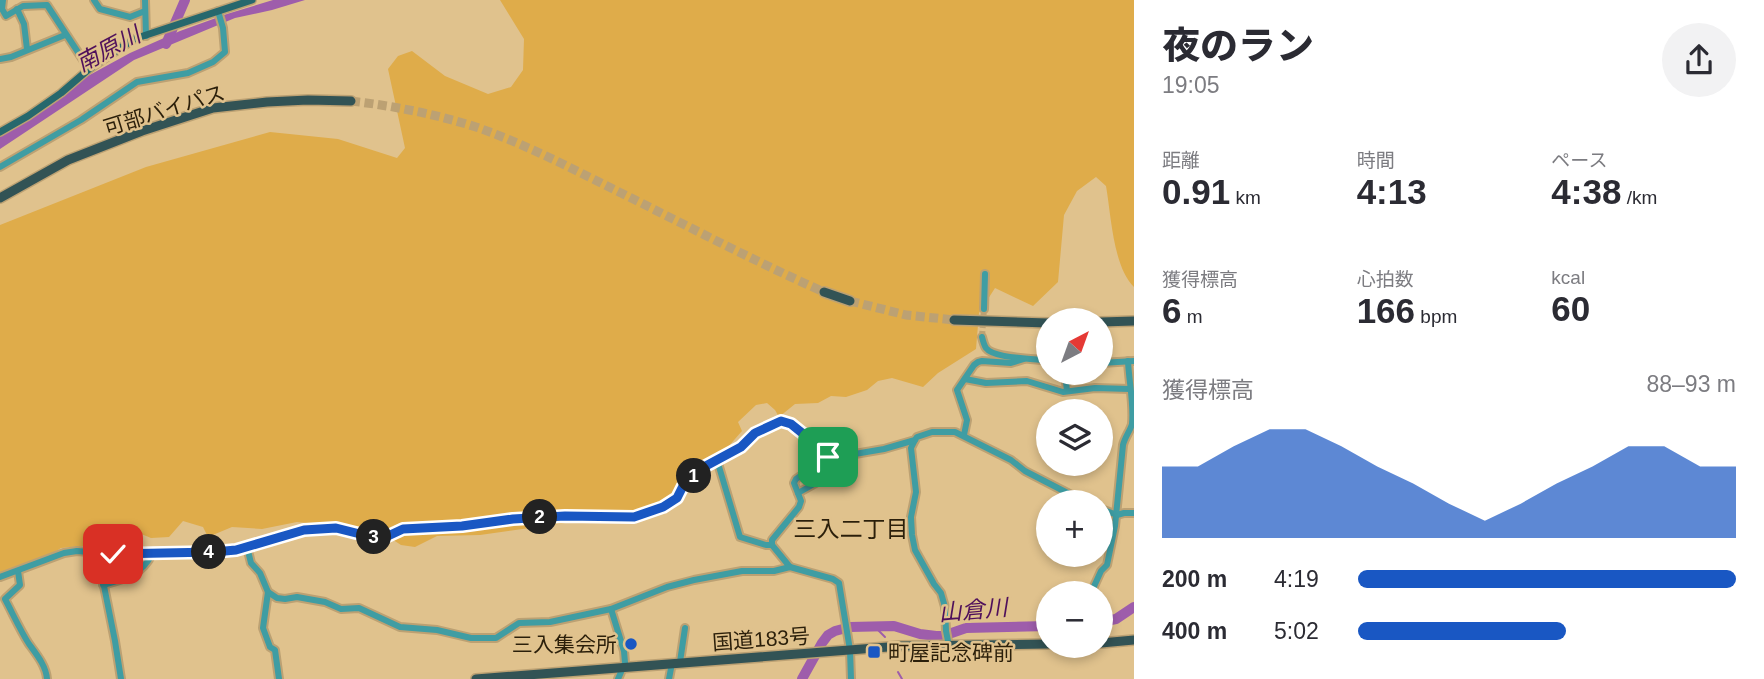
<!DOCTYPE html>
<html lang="ja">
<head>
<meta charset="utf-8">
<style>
	:root { --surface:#fff; --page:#f2f2f3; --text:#2b2b33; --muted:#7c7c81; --accent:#1957c3 }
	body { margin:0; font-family:Helvetica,"Noto Sans JP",sans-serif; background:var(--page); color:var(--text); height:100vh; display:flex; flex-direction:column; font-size:26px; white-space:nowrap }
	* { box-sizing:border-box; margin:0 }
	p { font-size:23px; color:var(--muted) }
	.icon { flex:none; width:38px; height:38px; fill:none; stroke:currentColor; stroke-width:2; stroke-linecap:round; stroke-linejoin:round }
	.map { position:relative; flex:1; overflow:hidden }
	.side { display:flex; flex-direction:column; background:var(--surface); width:630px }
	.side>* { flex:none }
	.needle { width:46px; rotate:41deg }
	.fabs { position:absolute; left:1036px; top:308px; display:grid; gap:14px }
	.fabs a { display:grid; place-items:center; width:77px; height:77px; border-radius:50%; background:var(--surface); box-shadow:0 4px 10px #0003; font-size:35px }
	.pin { position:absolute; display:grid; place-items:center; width:60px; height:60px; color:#fff; margin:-30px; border-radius:14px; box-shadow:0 4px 10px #0006 }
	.km { position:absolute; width:35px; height:35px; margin:-18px; border-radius:50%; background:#222; color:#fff; font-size:19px; line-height:35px; text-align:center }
	.round { display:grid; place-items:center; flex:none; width:74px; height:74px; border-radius:37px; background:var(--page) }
	.overview { display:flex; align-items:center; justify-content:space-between; height:119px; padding:0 28px }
	h1 { font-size:38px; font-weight:800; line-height:52px }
	.metrics { display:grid; grid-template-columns:repeat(3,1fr); gap:10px; height:119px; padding:7px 28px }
	.metrics div { display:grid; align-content:center }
	.metrics b { font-size:35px; font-weight:800 }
	.metrics small { font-size:19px; font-weight:400 }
	.metrics p { font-size:19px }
	.chart { height:196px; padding:14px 28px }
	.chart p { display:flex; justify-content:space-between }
	.chart svg { width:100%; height:126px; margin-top:7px; fill:var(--accent); opacity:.7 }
	ul { padding:0 28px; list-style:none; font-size:23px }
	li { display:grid; grid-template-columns:112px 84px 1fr; align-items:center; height:52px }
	li i { height:18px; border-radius:9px; background:var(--accent) }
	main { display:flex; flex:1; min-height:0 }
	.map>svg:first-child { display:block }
	.green { fill:#dfac4a }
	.water { fill:#9e5dab }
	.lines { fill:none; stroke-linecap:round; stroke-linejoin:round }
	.stream { stroke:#9e5dab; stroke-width:2 }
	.river { stroke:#9e5dab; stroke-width:10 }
	.minor-tunnel { stroke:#bca173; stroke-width:6; stroke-dasharray:6 3; stroke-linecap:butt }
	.highway-tunnel { stroke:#bca173; stroke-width:9; stroke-dasharray:9 4.5; stroke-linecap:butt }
	.minor-casing { stroke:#bca173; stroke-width:10 }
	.major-casing { stroke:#bca173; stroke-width:10 }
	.highway-casing { stroke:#bca173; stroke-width:12 }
	.minor { stroke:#3f9da3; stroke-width:6 }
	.major { stroke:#26686d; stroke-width:7 }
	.highway { stroke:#325355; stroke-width:9 }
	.route-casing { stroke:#fff; stroke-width:14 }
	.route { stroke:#1957c3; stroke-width:9 }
	.poi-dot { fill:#1957c3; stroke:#e0c28d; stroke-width:2.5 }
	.labels { text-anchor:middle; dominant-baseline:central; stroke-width:5; stroke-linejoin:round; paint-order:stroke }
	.street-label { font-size:21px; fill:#2b1f0a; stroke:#e0c28d }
	.poi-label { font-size:21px; fill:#2b1f0a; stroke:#e0c28d; text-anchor:end }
	.water-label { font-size:23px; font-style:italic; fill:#4f105b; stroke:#e0c28d }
	.neighbourhood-label { font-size:23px; fill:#2b1f0a; stroke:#e0c28d }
</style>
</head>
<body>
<main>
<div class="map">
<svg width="1134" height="679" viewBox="0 0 1134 679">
	<rect width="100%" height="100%" fill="#e0c28d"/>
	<!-- green -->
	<path class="green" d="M 500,0 L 1134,0 L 1134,287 C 1113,267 1111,214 1106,186 L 1096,177 L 1077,191 L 1064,215 L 1058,282 L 1033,306 L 995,288 L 979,313 L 976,349 L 938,373 L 923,387 L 892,378 L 878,381 L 867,390 L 846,397 L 831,396 L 818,403 L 795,404 L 779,417 L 775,410 L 767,403 L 756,405 L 738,422 L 742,431 L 713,464 L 681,491 L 640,511 L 623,515 L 480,535 L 437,536 L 415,547 L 401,545 L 384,534 L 364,529 L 297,522 L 262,529 L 232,527 L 208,537 L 203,527 L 183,521 L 169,537 L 151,538 L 129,529 L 95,545 L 61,548 L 27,570 L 0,582 L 0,225 L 146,167 L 270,132 L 338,139 L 397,158 L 405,148 L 388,69 L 398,56 L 412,51 L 445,76 L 488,94 L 511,87 L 523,70 L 524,39 Z"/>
	<!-- water -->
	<polygon class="water" points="273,0 305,0 272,10 235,18 134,60 0,149 0,136 86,77 130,53 180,31 227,14"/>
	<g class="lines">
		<!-- stream -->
		<g class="stream">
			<polyline points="874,626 885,637"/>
			<polyline points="898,672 902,679"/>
		</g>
		<!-- river -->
		<g class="river">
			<polyline points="166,44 185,0"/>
			<polyline points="1101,622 1116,619 1134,607"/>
			<polyline points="802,679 822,643 828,635 835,631 850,627 894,626 920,634 936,636 943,636 966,628 1048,626"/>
		</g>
		<!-- minor-tunnel -->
		<polyline class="minor-tunnel" points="982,337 984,309"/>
		<!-- highway-tunnel -->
		<g class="highway-tunnel">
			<path d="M 351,101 C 394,106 435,114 476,127 C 525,144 571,168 617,191 C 686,225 754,261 824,292"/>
			<polyline points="850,301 906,315 954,320"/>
		</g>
		<defs>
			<g id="minor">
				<polyline points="3,0 2,9 6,16 23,6 47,5 89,69"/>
				<polyline points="94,0 100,9 130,17 145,11"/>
				<polyline points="145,0 146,36"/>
				<polyline points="17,9 24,24 27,49"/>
				<polyline points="0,59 11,57 65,35"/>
				<polyline points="0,167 81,120 137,82 188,73 213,62 225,52 223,28 218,11"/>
				<polyline points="984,309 985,274"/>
				<path d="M 982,337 C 983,341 984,345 986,348 C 994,359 1035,358 1048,361"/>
				<polyline points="1101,363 1134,361"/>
				<polyline points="1065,373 1067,391"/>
				<polyline points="965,379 986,383 1027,381 1063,392 1095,388 1130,389"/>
				<polyline points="964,435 967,420 957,390 974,365 978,362 982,361 1011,363 1024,359"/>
				<polyline points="915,440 911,448 916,492 911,517 912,535 915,550 934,584 941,593 945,607 946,631 949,646"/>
				<polyline points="717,460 740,537 766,545 772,545 790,567"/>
				<polyline points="798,493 830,475 853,469 849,455"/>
				<polyline points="1101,509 1117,515 1124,513 1134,513"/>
				<polyline points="772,545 772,540 799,507 801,501 794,483 796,479 828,457 830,453"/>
				<polyline points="247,547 251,563 260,573 268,592 263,628 270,647 275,650 279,679"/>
				<polyline points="106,554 101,571 115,641 121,679"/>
				<path d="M 18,571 L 20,585 L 5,599 C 13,614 20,630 29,644 C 37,655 46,666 47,679"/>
				<polyline points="0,577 64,553 77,551 113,554 214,552 247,547 304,530 336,528 376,538 388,536 403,529 462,526 513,519 565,516 634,517 663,507 677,498 683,486 702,468 741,447 755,433 781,421 791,423 822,449 837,455 849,455 884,449 915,440 917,437 932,432 955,432 1011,460 1025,471 1085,502"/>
				<path d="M 103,585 C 124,579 142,575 152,554"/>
				<polyline points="268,592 277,598 285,599 297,597 325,602 341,609 359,608 400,627 437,630 471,638 496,638 519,623 550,622 611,609 667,587 694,580 742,571 774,571 790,567 833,579 839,583 850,650 851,679"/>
				<path d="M 1091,593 L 1101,571 L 1107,565 L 1115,526 L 1123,445 C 1125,437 1130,431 1132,424 C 1134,403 1129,382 1128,361"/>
				<polyline points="611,609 624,651 625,663 618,679"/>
				<polyline points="680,662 685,628"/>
				<polyline points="669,679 672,663"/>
			</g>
			<polyline id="major" points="0,132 28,116 61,93 89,69 134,39 252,0"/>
			<g id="highway">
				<polyline points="0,198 68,160 142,131 213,108 267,102 308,100 351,101"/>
				<polyline points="824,292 850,301"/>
				<polyline points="954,320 1048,323"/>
				<polyline points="1101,322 1134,321"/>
				<polyline points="1101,643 1134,640"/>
				<polyline points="476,679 901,646 1048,644"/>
			</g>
		</defs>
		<!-- minor casing -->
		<use href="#minor" class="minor-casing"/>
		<!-- major casing -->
		<use href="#major" class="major-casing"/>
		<!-- highway casing -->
		<use href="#highway" class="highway-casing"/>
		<!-- minor -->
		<use href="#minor" class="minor"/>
		<!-- major -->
		<use href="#major" class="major"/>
		<!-- highway -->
		<use href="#highway" class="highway"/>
	</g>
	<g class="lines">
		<defs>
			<polyline id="route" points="113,554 214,552 236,550 304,530 336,528 376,538 388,536 403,529 462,526 513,519 565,516 634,517 663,507 677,498 683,486 702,468 741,447 755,433 781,421 791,424 822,449 830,453 828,457"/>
		</defs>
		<!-- route casing -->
		<use href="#route" class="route-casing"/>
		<!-- route -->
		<use href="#route" class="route"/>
	</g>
	<!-- markers -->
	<g class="poi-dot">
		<circle cx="631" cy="644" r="7"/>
		<rect x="867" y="645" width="14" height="14" rx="3.5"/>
	</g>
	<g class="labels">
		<!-- street labels -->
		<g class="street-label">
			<text transform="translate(164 110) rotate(-17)">可部バイパス</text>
			<text transform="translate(761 639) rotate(-4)">国道183号</text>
		</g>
		<!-- poi labels -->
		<g class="poi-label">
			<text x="617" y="644">三入集会所</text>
			<text x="888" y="652" text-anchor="start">町屋記念碑前</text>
		</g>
		<!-- water labels -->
		<g class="water-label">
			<text transform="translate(108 49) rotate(-28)">南原川</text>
			<text transform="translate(973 610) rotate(-5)">山倉川</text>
		</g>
		<!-- neighbourhood labels -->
		<g class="neighbourhood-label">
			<text x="851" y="529">三入二丁目</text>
		</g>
	</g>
</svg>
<div class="fabs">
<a><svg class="needle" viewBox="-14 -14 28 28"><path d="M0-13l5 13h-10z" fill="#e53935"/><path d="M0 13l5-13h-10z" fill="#7c7c81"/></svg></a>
<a><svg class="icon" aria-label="layers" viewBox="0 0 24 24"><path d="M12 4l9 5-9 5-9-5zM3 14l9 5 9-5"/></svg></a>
<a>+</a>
<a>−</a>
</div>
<div class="pin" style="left:828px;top:457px;background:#1e9e55"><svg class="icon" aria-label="arrive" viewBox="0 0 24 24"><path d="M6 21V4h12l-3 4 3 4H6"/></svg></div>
<div class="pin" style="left:113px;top:554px;background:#d93025"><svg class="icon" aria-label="check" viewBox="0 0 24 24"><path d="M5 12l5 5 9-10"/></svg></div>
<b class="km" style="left:694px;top:476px">1</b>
<b class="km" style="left:540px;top:517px">2</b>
<b class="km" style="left:374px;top:537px">3</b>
<b class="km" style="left:209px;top:552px">4</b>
</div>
<section class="side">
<div class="overview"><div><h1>夜のラン</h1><p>19:05</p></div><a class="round"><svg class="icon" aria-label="share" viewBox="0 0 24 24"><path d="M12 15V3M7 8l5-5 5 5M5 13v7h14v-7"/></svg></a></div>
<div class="metrics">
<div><p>距離</p><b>0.91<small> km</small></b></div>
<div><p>時間</p><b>4:13</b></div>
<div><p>ペース</p><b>4:38<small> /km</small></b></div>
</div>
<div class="metrics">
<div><p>獲得標高</p><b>6<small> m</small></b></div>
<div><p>心拍数</p><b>166<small> bpm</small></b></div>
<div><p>kcal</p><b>60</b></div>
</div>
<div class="chart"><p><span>獲得標高</span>88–93 m</p>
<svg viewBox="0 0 160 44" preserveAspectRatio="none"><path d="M0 44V19L10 19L20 12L30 6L40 6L50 12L60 19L70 25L80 32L90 38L100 32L110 25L120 19L130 12L140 12L150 19L160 19V44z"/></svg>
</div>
<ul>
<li><b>200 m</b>4:19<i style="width:100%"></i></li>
<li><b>400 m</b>5:02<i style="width:55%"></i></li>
</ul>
</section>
</main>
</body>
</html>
